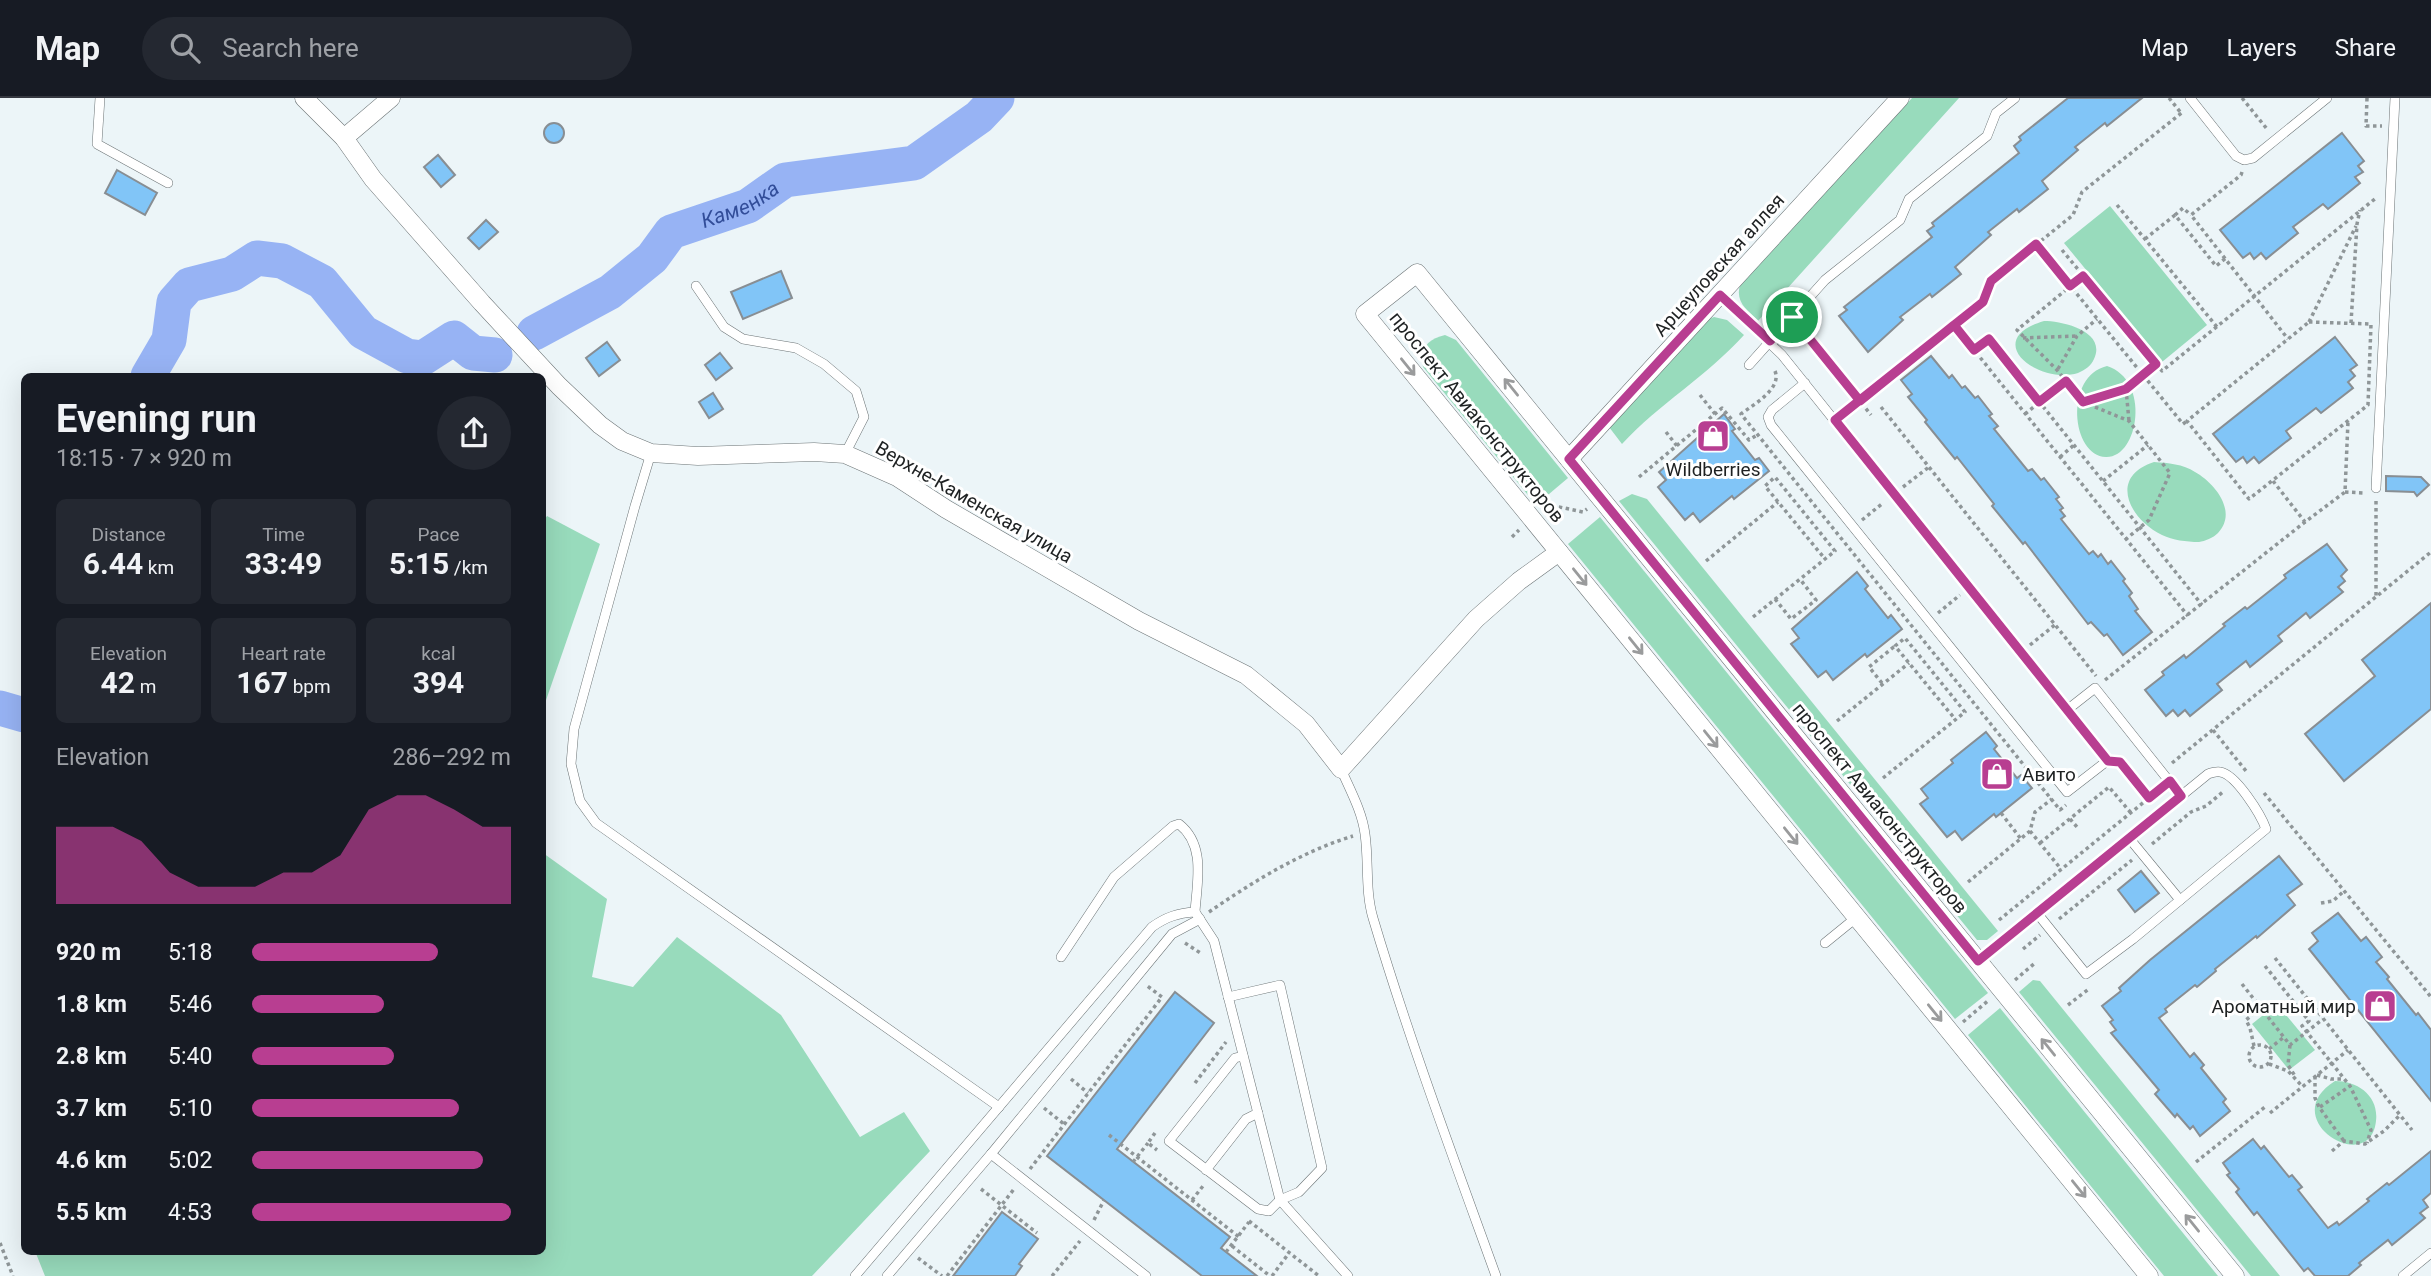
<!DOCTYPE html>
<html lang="en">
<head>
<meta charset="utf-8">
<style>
	:root { --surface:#171b24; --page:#242831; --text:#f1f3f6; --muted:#9ea1a6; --line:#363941; --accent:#b83e91 }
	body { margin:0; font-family:Roboto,sans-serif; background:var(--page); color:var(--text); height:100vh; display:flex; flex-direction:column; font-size:26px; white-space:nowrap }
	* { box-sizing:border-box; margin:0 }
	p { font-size:23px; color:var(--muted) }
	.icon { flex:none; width:38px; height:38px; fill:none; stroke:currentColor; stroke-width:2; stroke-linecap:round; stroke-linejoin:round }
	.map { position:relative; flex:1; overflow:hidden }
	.side { position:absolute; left:21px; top:275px; width:525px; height:882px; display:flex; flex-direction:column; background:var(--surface); border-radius:10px; box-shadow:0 7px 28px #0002 }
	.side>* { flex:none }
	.pin { position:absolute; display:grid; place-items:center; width:60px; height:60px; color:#fff; margin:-30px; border:4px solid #fff; border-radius:50%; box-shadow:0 2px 7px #0007 }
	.round { display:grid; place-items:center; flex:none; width:74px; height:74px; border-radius:37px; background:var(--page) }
	.head { display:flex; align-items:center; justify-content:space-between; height:119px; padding:0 35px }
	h1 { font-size:38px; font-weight:700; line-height:52px }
	.stats { display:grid; grid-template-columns:repeat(3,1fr); gap:10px; height:119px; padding:7px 35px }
	.stats div { display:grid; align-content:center; border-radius:10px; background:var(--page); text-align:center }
	.stats b { font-size:30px; font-weight:700 }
	.stats small { font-size:19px; font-weight:400 }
	.stats p { font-size:19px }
	.chart { height:196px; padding:14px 35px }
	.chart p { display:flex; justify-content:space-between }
	.chart svg { width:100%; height:126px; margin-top:7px; fill:var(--accent); opacity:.7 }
	ul { padding:0 35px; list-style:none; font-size:23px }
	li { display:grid; grid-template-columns:112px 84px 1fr; align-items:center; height:52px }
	li i { height:18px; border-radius:9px; background:var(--accent) }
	header { display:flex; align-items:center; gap:42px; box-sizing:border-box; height:98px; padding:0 35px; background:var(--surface); border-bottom:2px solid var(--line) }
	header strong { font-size:33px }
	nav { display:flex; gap:38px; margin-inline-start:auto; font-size:24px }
	.search { width:490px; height:63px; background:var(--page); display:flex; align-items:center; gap:18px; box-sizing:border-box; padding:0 24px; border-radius:38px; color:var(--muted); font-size:26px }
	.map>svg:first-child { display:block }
	.green { fill:#98dbbc }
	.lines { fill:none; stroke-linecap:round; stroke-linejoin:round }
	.river { stroke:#97b3f4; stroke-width:35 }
	.building { fill:#81c5f7; stroke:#888e93; stroke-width:2 }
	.lane-casing { stroke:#6c7476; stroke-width:10 }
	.street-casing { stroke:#6c7476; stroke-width:19 }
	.path { stroke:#8f9698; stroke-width:3.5; stroke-dasharray:3.5 3.5; stroke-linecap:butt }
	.lane { stroke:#fff; stroke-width:9 }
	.street { stroke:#fff; stroke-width:18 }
	.oneway { stroke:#9a9b9c }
	.route-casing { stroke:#fff; stroke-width:14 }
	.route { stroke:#b83e91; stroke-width:9 }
	.labels { text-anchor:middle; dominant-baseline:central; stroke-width:6; stroke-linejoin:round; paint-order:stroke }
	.street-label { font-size:19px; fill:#1e2122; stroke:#fff }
	.poi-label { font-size:19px; fill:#1e2122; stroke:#fff }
	.water-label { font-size:21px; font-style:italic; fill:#324d99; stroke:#fff }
</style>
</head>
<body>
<header>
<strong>Map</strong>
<div class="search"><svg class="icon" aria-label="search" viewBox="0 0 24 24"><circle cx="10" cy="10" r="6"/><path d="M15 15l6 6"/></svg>Search here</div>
<nav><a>Map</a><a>Layers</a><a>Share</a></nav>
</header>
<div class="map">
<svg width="2431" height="1178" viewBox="0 0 2431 1178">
	<rect width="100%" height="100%" fill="#ecf5f8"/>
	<!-- green -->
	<g class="green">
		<path d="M 1912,0 L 1959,0 L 1758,223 C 1747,212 1735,204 1740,187 Z"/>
		<polygon points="2110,108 2207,227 2162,264 2064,145"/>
		<path d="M 1714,219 L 1727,222 L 1744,237 C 1707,278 1659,306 1622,346 L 1609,329 L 1707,222 Z"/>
		<path d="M 2044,223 C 2062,223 2107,233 2094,261 C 2091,268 2085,272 2078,275 C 2038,287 1980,242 2044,223 Z"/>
		<path d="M 1445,237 L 1456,242 L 1568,380 L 1536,407 L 1423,269 C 1419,250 1428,241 1445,237 Z"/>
		<path d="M 2107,268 C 2151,282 2139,360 2106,359 C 2071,358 2064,278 2107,268 Z"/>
		<path d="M 2154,364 C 2168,365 2183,366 2195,374 C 2215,385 2238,414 2218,435 C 2213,440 2205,443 2199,444 C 2186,444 2173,442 2162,437 C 2129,421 2108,379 2154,364 Z"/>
		<polygon points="1632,396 1647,401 1998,833 1987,842 1977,842 1619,403"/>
		<polygon points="547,418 600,446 543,611 542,425"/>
		<polygon points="1600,419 1988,895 1955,921 1568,446"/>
		<polygon points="543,755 607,801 592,879 633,889 677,839 781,917 860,1039 904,1014 930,1053 812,1178 45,1178 35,1153 542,1153"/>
		<polygon points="2033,882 2040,883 2280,1178 2251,1178 2019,894"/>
		<polygon points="2277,906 2315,952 2289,972 2252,926"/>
		<polygon points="2000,910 2218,1178 2164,1178 1968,937"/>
		<path d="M 2335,983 C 2358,983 2379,998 2376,1023 C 2370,1080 2274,1021 2335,983 Z"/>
	</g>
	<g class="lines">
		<!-- river -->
		<g class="river">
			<path id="s1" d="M 534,235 L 610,194 L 652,160 L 671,134 L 748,108 L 785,82 L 914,65 L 979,19 L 997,0"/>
			<polyline points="148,278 169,242 174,204 189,187 232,176 257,160 282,163 322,184 363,234 407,258 423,260 454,240 473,255 495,257"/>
			<polyline points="0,610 24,617"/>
		</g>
	</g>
	<!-- building -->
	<g class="building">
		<polygon points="2068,0 2142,0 2107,28 2105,25 2075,49 2078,52 2042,83 2048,91 2019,114 2017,111 1988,134 1991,137 1955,169 1961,176 1932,199 1930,196 1900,219 1903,222 1868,254 1839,218 1847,212 1844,209 1932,139 1927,133 1934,128 1932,125 2019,55 2014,48 2021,42 2019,39"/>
		<circle cx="554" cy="35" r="10"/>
		<polygon points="2342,35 2364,63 2358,68 2363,74 2355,79 2360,85 2328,111 2323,106 2293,129 2298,135 2266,161 2261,155 2254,161 2250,155 2243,160 2220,132"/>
		<polygon points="438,57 455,77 441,89 424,69"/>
		<polygon points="117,72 157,95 145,117 105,95"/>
		<polygon points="486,122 498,134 479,151 468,140"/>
		<polygon points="781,173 792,200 743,221 731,194"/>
		<polygon points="2335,239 2357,267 2350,272 2355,278 2348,284 2353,290 2321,315 2316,310 2286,333 2291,340 2259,365 2254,359 2247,365 2243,359 2236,364 2213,336"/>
		<polygon points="607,244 620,262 599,278 586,260"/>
		<polygon points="720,255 732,270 716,282 705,267"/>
		<polygon points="1931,258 1949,280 1952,277 1962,290 1965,288 1975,300 1978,298 1992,316 1989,318 1998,328 1994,331 2028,373 2032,371 2041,382 2044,380 2059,399 2056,401 2063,410 2060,412 2065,418 2061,421 2089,456 2093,453 2098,459 2101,456 2108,466 2111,463 2125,481 2123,483 2132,495 2129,498 2138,511 2135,513 2152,534 2123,557 2107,536 2104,538 2091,524 2088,526 2025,444 2023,446 1992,408 1994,406 1957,359 1955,361 1925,324 1927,322 1908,299 1912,296 1901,282"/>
		<polygon points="713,295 723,311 709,320 699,304"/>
		<polygon points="1724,316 1735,331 1732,333 1755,362 1759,360 1769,373 1734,401 1732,398 1700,424 1693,415 1685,422 1658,389 1666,382 1659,374"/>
		<polygon points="2386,378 2421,379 2429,387 2417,398 2414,394 2386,393"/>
		<polygon points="2327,446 2347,472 2341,478 2345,483 2338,489 2343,494 2310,520 2306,515 2278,538 2282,543 2250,569 2246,563 2232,574 2217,586 2222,592 2190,618 2185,612 2178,618 2173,612 2166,618 2145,592 2164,577 2162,574 2184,557 2186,560 2225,528 2223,526 2245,509 2247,511 2286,480 2284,477"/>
		<polygon points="1857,474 1868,488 1865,491 1888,520 1891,517 1902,531 1867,559 1865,556 1833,582 1826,573 1818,579 1791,546 1799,540 1792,531"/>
		<polygon points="2431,505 2431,611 2344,683 2305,636 2375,578 2362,562"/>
		<polygon points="1986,634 1997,648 1994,651 2017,680 2021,677 2032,690 1996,719 1994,716 1962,742 1955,733 1947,739 1920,706 1928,700 1921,691 1953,665 1951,662"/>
		<polygon points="2279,758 2302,786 2287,797 2295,807 2257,840 2256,838 2215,871 2216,873 2197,889 2195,887 2165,911 2167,914 2159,920 2190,959 2194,955 2204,967 2201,970 2226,1001 2223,1004 2230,1013 2200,1038 2193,1028 2190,1031 2177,1016 2175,1019 2155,996 2159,992 2111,935 2116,932 2110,924 2113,922 2102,908 2121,893 2119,890 2150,862"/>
		<polygon points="2141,773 2159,795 2135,814 2118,792"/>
		<polygon points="2338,815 2361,843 2366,839 2382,859 2376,864 2389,879 2387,881 2416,917 2418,915 2431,932 2431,1003 2309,851 2318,843 2312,835"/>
		<polygon points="1175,894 1214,925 1117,1051 1230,1139 1221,1150 1257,1178 1202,1178 1047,1058"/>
		<polygon points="2253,1041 2261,1051 2264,1048 2289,1079 2292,1077 2302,1089 2298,1092 2328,1130 2337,1124 2339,1127 2369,1103 2367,1101 2387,1085 2389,1087 2431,1053 2431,1095 2423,1102 2428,1109 2420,1115 2425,1120 2392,1147 2388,1142 2359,1165 2361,1167 2348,1178 2315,1178 2308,1170 2304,1173 2257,1114 2254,1117 2236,1094 2239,1091 2227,1077 2230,1075 2223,1065"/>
		<polygon points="1002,1114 1038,1141 1019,1166 1022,1168 1015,1178 953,1178"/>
	</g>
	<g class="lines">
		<defs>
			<g id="lane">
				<polyline points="100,0 97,46 168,85"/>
				<polyline points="2190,0 2236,58 2244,62 2253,60 2327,0"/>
				<polyline points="696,188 724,229 743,241 796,250 824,266 856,293 864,319 845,356"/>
				<polyline points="1719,197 1782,257 2107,663 2067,694 1771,327 1768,319 1772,312 1805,285"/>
				<polyline points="1749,267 1825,182 1900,122 1909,101 1987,38 1996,15 2015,0"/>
				<polyline points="651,355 635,408 574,631 571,666 580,703 596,725 999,1009"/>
				<polyline points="2376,390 2395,0"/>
				<polyline points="2067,612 2095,590 2181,698"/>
				<path d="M 1341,671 C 1350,692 1362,713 1365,736 C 1369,764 1365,793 1373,820 C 1409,941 1453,1059 1496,1178"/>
				<polyline points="2129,740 2180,802"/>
				<polyline points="1825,845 1857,819"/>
				<path d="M 1061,859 L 1114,779 L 1173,728 L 1179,726 C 1206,747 1197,784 1195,814"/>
				<path d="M 1978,863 L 2208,676 C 2210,675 2218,673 2220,674 C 2236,676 2261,717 2266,731 L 2133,841 L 2086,876 L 2037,815"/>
				<polyline points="1228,899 1280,887 1322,1070 1299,1094 1280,1102 1269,1113 1258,1111 1169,1043 1235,960 1243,958"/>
				<polyline points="1206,1072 1246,1021 1258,1015"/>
				<path d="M 855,1178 L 1152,829 C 1166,819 1178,815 1195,814 L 1214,843 L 1280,1102 L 1348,1178"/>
				<polyline points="887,1178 991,1056"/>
				<polyline points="1146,1178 991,1056 1172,836 1200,821"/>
				<polyline points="2403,1178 2431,1155"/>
			</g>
			<g id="street">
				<polyline points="304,0 344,40 373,81 482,205 559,288 600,327 622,343 651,355 698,358 814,354 845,356 897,379 946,411 1139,523 1246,577 1306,626 1341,671 1476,521 1519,483 1559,454"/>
				<polyline points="344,40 391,0"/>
				<polyline points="1569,361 1900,0"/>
				<polyline points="2149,1178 1365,216 1417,175 2235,1178"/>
			</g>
		</defs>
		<!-- lane casing -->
		<use href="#lane" class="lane-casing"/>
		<!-- street casing -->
		<use href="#street" class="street-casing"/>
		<!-- path -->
		<g class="path">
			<polyline points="2169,0 2181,15"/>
			<polyline points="2242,0 2267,31"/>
			<polyline points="2367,0 2366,28 2382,28"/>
			<polyline points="2242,74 2241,77 2191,117 2288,241"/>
			<polyline points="2117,107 2217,229"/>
			<polyline points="2175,117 2183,110 2191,117"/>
			<polyline points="2145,141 2175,117 2216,168 2226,160"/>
			<polyline points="2037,147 2183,326 2187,323"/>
			<polyline points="2062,152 2162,273 2376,100"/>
			<polyline points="2083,178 2017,232 2057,272 2083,304 2129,323 2170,375 2149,422 2126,441"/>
			<polygon points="2309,224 2371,226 2368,307 2249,401 2187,323"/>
			<polyline points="2309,224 2356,128"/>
			<polyline points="2351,225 2357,126 2360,112"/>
			<polyline points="1954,227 2188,518"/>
			<polyline points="1800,229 1871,317"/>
			<polyline points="2023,240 2077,238"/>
			<polyline points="1974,252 1989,241 2202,507"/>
			<polyline points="2058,271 2077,238 2097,221"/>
			<path d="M 1775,273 C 1782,291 1754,306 1741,316 L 2060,712 L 2066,707"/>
			<polyline points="2126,291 2129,323"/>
			<polyline points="1700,297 1715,316"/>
			<polyline points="2085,304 2126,291 2156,266"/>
			<polyline points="1881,309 2096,578"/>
			<polyline points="1843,316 1983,204 1991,183 2073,117 2082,94 2184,13"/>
			<polyline points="2025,316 2066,283"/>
			<polyline points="1666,334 1677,348"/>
			<polyline points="2060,359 2074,347"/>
			<polyline points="1639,379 1722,310 1749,342 1757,337"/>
			<polyline points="2103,383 2148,347"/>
			<polyline points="2273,383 2305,424 2345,394 2348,323"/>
			<polyline points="1903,389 1929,369"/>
			<polyline points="2345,394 2364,395"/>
			<polyline points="2376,403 2376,499"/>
			<polyline points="1546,410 1550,407 1583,414 1587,411"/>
			<polyline points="1862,422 1883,405"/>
			<polyline points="1512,439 1519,432"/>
			<polyline points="1706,463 1778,404"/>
			<polyline points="1775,501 1791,521 1816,502 1800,481"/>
			<polyline points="1938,515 1960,497"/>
			<polyline points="1753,519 1825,461 1835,453 1775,379 1765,388 1825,461"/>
			<polyline points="2030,547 2056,526"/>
			<polyline points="2105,582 2305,424"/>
			<polyline points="1882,585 1869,569 1895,548"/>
			<polyline points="1837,623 1909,565"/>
			<polyline points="2213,632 2246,673"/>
			<polyline points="2119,664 2149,700"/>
			<polyline points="2172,665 2431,454"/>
			<polyline points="1883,680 1965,614 1905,540 1895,548 1955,621"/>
			<polyline points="2264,695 2431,899"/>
			<polyline points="2001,715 2021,741"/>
			<polyline points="2070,721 2077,729"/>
			<polyline points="2030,733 2061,771"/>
			<polyline points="2040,745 2109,689 2131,715"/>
			<polyline points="2152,746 2191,714 2206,708 2224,693"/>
			<polyline points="1968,784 2030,733 2035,714 2052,701"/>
			<polyline points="2321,805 2333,803 2344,793"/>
			<path d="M 1209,814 C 1254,783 1301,754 1353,738"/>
			<polyline points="2059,821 2132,762"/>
			<polyline points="1999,822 2160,691"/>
			<polyline points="1185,845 1202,856"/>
			<polyline points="2023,851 2040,837"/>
			<polyline points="2275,860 2412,1032"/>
			<polyline points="2265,868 2309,923 2302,928 2350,988 2371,1032 2367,1045"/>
			<polyline points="2015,882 2035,865"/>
			<polyline points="2242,886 2290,947 2323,921"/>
			<polyline points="2068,907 2090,890"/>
			<polyline points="1963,924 1989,902"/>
			<circle cx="2260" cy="958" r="11"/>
			<polyline points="2290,947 2288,967 2295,978"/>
			<polyline points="2254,948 2250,930 2246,922 2260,910"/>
			<polyline points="2269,951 2284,939"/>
			<polyline points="2269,966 2288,973 2302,988"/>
			<polyline points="2317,977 2331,981 2344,981"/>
			<polyline points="2315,978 2315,1000 2319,1009 2344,1043"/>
			<polyline points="1071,981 1088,995"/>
			<polyline points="1195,985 1226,944"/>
			<polyline points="2320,1009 2350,988"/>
			<polyline points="1044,1010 1064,1026"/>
			<polyline points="2270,1015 2348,952"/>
			<polyline points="1155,1035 1148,1045 1157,1052"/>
			<polyline points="1109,1037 1239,1139"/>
			<polyline points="2332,1053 2344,1043 2365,1046 2384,1033 2400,1017"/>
			<polyline points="1133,1064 1148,1045"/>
			<polyline points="2196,1064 2265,1009"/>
			<polyline points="1030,1071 1162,899 1146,887"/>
			<polyline points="981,1091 1037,1135"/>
			<polyline points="1192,1102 1203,1088"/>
			<polyline points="1094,1122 1104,1102"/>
			<polyline points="1249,1123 1319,1178"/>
			<polyline points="0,1145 13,1178"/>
			<polyline points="1232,1148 1270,1178"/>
			<polyline points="1226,1154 1249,1124"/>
			<polyline points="918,1160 942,1178"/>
			<polyline points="947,1178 1014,1091"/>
			<polyline points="1052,1178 1080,1143"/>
			<polyline points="1272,1178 1289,1155"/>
		</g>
		<!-- lane -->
		<use href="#lane" class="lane"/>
		<!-- street -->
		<use href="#street" class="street"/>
	</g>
	<!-- one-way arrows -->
	<defs><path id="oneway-shaft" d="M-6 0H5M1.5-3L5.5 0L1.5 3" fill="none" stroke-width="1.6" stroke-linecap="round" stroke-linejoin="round" transform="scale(1.75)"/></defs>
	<g class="oneway">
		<use href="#oneway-shaft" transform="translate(1408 269) rotate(51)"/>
		<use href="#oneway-shaft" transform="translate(1511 289) rotate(-129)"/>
		<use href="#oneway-shaft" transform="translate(1580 479) rotate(51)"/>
		<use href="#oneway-shaft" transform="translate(1636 548) rotate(51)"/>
		<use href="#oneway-shaft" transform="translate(1711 641) rotate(51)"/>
		<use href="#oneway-shaft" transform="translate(1791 738) rotate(51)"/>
		<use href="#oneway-shaft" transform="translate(1935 915) rotate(51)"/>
		<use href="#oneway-shaft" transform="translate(2048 949) rotate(-129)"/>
		<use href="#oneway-shaft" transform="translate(2079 1091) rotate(51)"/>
		<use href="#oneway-shaft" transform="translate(2192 1125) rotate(-129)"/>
	</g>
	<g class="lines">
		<defs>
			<polyline id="route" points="1792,219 1770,243 1720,197 1569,361 1978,863 2181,698 2170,683 2149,700 2120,664 2108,663 1835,322 1865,298 1983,204 1991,183 2036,146 2070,188 2083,178 2156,266 2126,291 2083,304 2066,283 2039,304 1989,241 1974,252 1954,227 1860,303 1792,219"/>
		</defs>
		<!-- route casing -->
		<use href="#route" class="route-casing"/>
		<!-- route -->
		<use href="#route" class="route"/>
	</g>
	<!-- icons -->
	<defs>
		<symbol id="shop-square" viewBox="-11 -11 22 22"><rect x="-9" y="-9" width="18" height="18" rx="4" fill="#b83e91" stroke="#fff"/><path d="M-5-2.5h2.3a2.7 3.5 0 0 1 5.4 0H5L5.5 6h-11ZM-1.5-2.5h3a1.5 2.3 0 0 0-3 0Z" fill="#fff"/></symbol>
	</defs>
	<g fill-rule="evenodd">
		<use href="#shop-square" x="1694" y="319" width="38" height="38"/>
		<use href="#shop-square" x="1978" y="657" width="38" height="38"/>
		<use href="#shop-square" x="2361" y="889" width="38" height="38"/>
	</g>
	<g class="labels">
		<!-- street labels -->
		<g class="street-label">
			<text transform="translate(1719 167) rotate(-48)">Арцеуловская аллея</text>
			<text transform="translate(1477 319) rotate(51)">проспект Авиаконструкторов</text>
			<text transform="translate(974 404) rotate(30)">Верхне-Каменская улица</text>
			<text transform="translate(1880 710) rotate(51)">проспект Авиаконструкторов</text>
		</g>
		<!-- poi labels -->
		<g class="poi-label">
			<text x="1713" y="371">Wildberries</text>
			<text x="2022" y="676" text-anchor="start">Авито</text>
			<text x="2356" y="908" text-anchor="end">Ароматный мир</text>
		</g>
		<!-- water labels -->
		<g class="water-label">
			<text stroke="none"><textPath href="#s1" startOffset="247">Каменка</textPath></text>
		</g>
	</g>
</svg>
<div class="pin" style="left:1792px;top:219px;background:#1e9e55"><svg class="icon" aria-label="arrive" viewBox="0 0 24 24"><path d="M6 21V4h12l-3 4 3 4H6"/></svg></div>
<section class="side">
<div class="head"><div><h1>Evening run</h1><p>18:15 · 7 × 920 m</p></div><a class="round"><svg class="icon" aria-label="share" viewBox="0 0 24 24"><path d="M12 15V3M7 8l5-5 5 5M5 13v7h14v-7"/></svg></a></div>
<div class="stats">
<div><p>Distance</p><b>6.44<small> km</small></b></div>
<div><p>Time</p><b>33:49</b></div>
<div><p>Pace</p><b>5:15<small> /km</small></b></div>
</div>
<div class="stats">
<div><p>Elevation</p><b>42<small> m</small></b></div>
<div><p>Heart rate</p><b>167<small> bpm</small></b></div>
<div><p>kcal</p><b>394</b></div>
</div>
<div class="chart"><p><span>Elevation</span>286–292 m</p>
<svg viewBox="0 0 160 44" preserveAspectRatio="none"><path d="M0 44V17L10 17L20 17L30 22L40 33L50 38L60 38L70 38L80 33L90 33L100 27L110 11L120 6L130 6L140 11L150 17L160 17V44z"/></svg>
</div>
<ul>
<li><b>920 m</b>5:18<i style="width:72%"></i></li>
<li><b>1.8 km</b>5:46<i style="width:51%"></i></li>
<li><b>2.8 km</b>5:40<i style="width:55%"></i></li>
<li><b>3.7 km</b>5:10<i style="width:80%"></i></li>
<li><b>4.6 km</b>5:02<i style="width:89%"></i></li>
<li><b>5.5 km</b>4:53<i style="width:100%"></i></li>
</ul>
</section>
</div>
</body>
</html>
